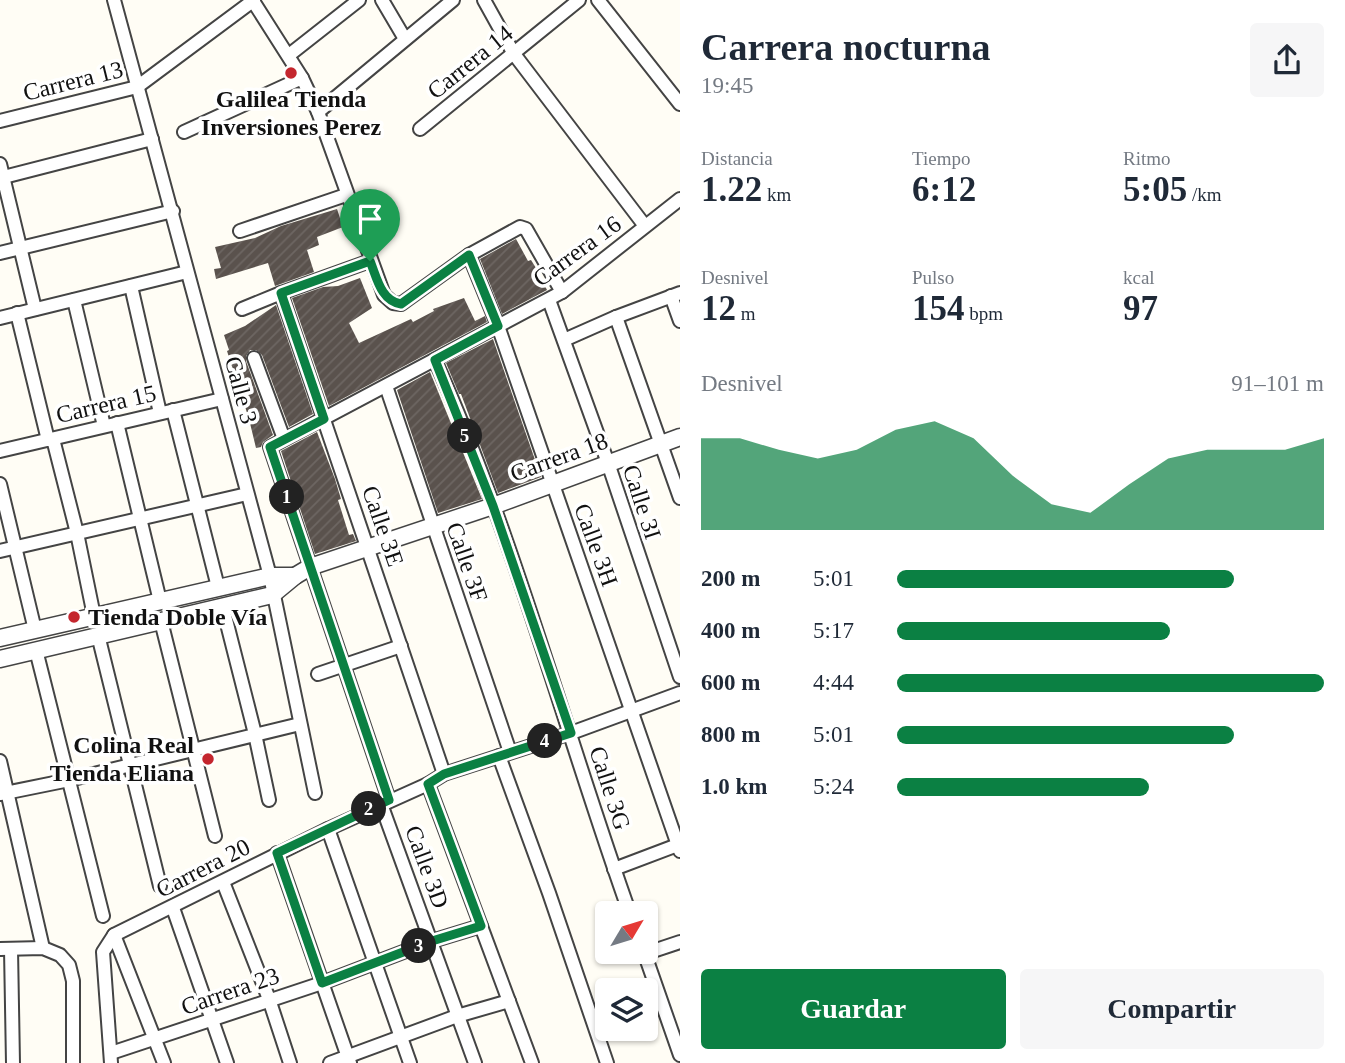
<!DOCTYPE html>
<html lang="es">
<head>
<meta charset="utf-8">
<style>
	:root { --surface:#fff; --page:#f6f6f7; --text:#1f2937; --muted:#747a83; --accent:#0b8043 }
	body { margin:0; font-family:Georgia,serif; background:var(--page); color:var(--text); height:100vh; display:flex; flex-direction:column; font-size:26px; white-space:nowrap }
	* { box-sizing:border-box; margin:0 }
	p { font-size:23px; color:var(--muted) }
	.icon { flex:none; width:38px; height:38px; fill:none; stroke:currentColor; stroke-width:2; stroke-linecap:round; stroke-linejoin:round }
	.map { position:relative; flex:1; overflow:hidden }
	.side { display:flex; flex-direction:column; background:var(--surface); width:665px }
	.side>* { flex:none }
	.needle { width:46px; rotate:52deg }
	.controls { position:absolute; left:595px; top:901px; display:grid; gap:14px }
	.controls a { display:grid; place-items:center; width:63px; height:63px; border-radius:7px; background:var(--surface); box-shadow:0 2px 5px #0004; font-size:35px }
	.pin { position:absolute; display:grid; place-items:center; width:60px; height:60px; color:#fff; margin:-72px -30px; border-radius:50% 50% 50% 0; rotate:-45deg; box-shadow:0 0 7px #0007 }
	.pin .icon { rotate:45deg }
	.km { position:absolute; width:35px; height:35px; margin:-18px; border-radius:50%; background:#222; color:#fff; font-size:19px; line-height:35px; text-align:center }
	.round { display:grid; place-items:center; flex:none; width:74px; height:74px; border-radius:7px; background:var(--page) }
	.head { display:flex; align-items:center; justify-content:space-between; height:119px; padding:0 21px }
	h1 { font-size:38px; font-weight:700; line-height:52px }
	.stats { display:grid; grid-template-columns:repeat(3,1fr); gap:10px; height:119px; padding:7px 21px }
	.stats div { display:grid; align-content:center }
	.stats b { font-size:35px; font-weight:700 }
	.stats small { font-size:19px; font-weight:400 }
	.stats p { font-size:19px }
	.chart { height:196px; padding:14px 21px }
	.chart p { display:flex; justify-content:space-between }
	.chart svg { width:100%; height:126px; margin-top:7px; fill:var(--accent); opacity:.7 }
	.button { display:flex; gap:14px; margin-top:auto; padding:14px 21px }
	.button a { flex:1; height:80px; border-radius:7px; background:var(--accent); color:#fff; font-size:28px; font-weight:700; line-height:80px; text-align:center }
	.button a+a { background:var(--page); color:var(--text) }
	ul { padding:0 21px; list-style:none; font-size:23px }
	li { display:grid; grid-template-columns:112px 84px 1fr; align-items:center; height:52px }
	li i { height:18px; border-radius:9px; background:var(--accent) }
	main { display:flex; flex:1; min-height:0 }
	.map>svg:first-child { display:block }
	.building { fill:url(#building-hatch) }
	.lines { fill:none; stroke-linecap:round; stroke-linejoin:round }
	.minor-casing { stroke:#444; stroke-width:16 }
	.tertiary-casing { stroke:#444; stroke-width:19 }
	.minor { stroke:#fff; stroke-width:12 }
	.tertiary { stroke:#fff; stroke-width:16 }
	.route-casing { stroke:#fff; stroke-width:14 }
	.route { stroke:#0b8043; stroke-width:9 }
	.poi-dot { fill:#c4262e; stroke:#fff; stroke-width:2.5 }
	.labels { text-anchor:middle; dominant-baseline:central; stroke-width:7; stroke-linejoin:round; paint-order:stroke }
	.street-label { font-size:24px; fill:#111; stroke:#fff }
	.poi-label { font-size:24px; font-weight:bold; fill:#111; stroke:#fff }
</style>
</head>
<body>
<main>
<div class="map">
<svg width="680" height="1063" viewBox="0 0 680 1063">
	<defs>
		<pattern id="building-hatch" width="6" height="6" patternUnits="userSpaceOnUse" patternTransform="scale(1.75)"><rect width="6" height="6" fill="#5a524d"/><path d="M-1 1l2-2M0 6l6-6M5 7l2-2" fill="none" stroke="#6d6662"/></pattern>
	</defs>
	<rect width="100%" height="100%" fill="#fffdf5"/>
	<!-- building -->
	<g class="building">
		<polygon points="337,209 343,227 317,237 319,245 307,250 314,272 275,286 268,263 216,279 214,269 221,268 215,247 255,238 281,226"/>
		<polygon points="516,239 528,261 531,260 536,268 547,290 502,314 480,259"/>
		<polygon points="360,278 372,308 349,323 359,343 411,319 413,322 434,311 433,309 464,298 475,321 485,316 487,322 329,406 292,298 323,287 338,286"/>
		<polygon points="276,305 313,414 289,427 262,355 256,350 250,350 246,356 246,361 273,435 263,442 261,447 256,448 249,419 227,351 229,350 224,335 245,326"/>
		<polygon points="493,339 541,477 498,493 461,394 459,394 446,363"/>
		<polygon points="430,372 482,499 438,513 397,390"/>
		<polygon points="317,432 335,479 341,499 338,500 349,535 353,534 356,541 315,554 281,451"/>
	</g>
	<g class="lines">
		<defs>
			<g id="minor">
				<polyline points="114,0 270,576 315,793"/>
				<polyline points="382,0 405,39"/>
				<polyline points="484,0 514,54 645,226"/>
				<polyline points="598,0 680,104"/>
				<polyline points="253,1 302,78 318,112 384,295 393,303 401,304 469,255 520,227 526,229 562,292"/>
				<polyline points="289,55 359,0"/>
				<polyline points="318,112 453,0"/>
				<polyline points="0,121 137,87 254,0"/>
				<polyline points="420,129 579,0"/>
				<polyline points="184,132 302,78"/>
				<polyline points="0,164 35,309"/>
				<polyline points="0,178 152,139"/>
				<polyline points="240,231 346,195"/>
				<polyline points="0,253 173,211"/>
				<polyline points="469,255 498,326 680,851"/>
				<polyline points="131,286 160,413"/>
				<polyline points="281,293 444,774"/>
				<polyline points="671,296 680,321"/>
				<polyline points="74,300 104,426"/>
				<polyline points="549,300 608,463 680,677"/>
				<polyline points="242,309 281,293 370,261"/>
				<polyline points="17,313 48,440"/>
				<polyline points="616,317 680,498"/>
				<polyline points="0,318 187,272"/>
				<polyline points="564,340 616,317 680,293"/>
				<polyline points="254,358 284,439"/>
				<path d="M 435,360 C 515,538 564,729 630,914"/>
				<polyline points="386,386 510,752"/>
				<polyline points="173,410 218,587"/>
				<polyline points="117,423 160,601"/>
				<polyline points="53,439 77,533 94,616"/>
				<polyline points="0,451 222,399"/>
				<polyline points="0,484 35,630"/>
				<polyline points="0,551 247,494"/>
				<polyline points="223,608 255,734 269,800"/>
				<polyline points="161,621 215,836"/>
				<polyline points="98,635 160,886"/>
				<polyline points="36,650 103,916"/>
				<polyline points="318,674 401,646"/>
				<polyline points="499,756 549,893 607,1063"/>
				<polyline points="0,761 43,948"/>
				<polyline points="428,784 532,1063"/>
				<polyline points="0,794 69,780 300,724"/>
				<polyline points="389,800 270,447 562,292 680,199"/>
				<polyline points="381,804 475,1063"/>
				<polyline points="328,829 410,1063"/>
				<polyline points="277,853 350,1063"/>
				<polyline points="614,869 680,844"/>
				<polyline points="223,882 269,999 290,1063"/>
				<polyline points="173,908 227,1063"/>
				<polyline points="114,935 164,1063"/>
				<polyline points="0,949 43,948 60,955 69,965 73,981 73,1063"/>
				<polyline points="11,949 13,1063"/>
				<polyline points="644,952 680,1055"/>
				<polyline points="644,954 680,942"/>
				<polyline points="111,1053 322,983 432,941 481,926"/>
				<polyline points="111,1063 103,952 114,935 328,829 428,784 444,774 571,733 680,693"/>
				<polyline points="330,1063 457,1016 509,1001"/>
			</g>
			<g id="tertiary">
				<polyline points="0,638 270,576 295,576"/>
				<polyline points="0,659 272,595 295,576 310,567 493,506 680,437"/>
			</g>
		</defs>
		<!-- minor casing -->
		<use href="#minor" class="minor-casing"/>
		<!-- tertiary casing -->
		<use href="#tertiary" class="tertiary-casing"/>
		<!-- minor -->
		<use href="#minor" class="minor"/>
		<!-- tertiary -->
		<use href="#tertiary" class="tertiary"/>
	</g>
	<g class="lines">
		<defs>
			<path id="route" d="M 469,255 L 498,326 L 435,360 L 493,506 L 571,733 L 444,774 L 428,784 L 481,926 L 432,941 L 322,983 L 277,853 L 389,800 L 270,447 L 324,419 L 281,293 L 370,261 C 377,278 381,301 401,304 Z"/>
		</defs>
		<!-- route casing -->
		<use href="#route" class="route-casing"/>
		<!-- route -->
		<use href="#route" class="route"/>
	</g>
	<!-- markers -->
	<g class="poi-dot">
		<circle cx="291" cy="73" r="7"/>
		<circle cx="74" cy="617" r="7"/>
		<circle cx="208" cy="759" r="7"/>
	</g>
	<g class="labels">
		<!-- street labels -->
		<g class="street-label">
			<text transform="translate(470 62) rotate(-39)">Carrera 14</text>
			<text transform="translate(73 81) rotate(-14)">Carrera 13</text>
			<text transform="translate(577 251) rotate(-36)">Carrera 16</text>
			<text transform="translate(241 390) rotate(75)">Calle 3</text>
			<text transform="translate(106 404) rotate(-13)">Carrera 15</text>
			<text transform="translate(559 457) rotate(-20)">Carrera 18</text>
			<text transform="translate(642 502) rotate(72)">Calle 3I</text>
			<text transform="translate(383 526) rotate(71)">Calle 3E</text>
			<text transform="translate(596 545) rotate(70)">Calle 3H</text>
			<text transform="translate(467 562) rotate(71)">Calle 3F</text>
			<text transform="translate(610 788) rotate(72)">Calle 3G</text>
			<text transform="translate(427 867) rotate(70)">Calle 3D</text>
			<text transform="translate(203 868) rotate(-27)">Carrera 20</text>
			<text transform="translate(230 991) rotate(-19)">Carrera 23</text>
		</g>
		<!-- poi labels -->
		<g class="poi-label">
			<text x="291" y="99">Galilea Tienda<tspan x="291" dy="28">Inversiones Perez</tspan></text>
			<text x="88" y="617" text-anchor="start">Tienda Doble Vía</text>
			<text x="194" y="745" text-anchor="end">Colina Real<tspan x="194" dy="28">Tienda Eliana</tspan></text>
		</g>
	</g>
</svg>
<div class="controls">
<a><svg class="needle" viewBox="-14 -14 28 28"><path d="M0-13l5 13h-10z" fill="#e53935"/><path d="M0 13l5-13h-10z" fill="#747a83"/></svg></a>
<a><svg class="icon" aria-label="layers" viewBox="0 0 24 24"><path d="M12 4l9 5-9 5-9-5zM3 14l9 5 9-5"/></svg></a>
</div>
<div class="pin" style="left:370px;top:261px;background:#1e9e55"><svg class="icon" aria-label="arrive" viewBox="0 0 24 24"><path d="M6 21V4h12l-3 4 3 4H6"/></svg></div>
<b class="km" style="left:287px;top:497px">1</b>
<b class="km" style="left:369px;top:809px">2</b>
<b class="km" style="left:419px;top:946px">3</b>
<b class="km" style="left:545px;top:741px">4</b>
<b class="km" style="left:465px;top:436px">5</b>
</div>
<section class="side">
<div class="head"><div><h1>Carrera nocturna</h1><p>19:45</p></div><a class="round"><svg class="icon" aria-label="share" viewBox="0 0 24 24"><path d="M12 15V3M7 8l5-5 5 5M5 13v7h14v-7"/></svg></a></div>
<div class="stats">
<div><p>Distancia</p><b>1.22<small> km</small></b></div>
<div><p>Tiempo</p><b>6:12</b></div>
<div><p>Ritmo</p><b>5:05<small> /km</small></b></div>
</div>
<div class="stats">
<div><p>Desnivel</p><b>12<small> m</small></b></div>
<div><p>Pulso</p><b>154<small> bpm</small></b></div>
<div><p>kcal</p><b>97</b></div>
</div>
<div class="chart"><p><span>Desnivel</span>91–101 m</p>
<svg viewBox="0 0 160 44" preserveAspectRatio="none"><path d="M0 44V12L10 12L20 16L30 19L40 16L50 9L60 6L70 12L80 25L90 35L100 38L110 28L120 19L130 16L140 16L150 16L160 12V44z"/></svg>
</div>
<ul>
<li><b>200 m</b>5:01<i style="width:79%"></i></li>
<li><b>400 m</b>5:17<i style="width:64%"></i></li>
<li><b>600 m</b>4:44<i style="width:100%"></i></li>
<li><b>800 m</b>5:01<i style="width:79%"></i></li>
<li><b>1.0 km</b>5:24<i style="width:59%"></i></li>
</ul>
<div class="button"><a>Guardar</a><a>Compartir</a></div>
</section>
</main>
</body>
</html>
